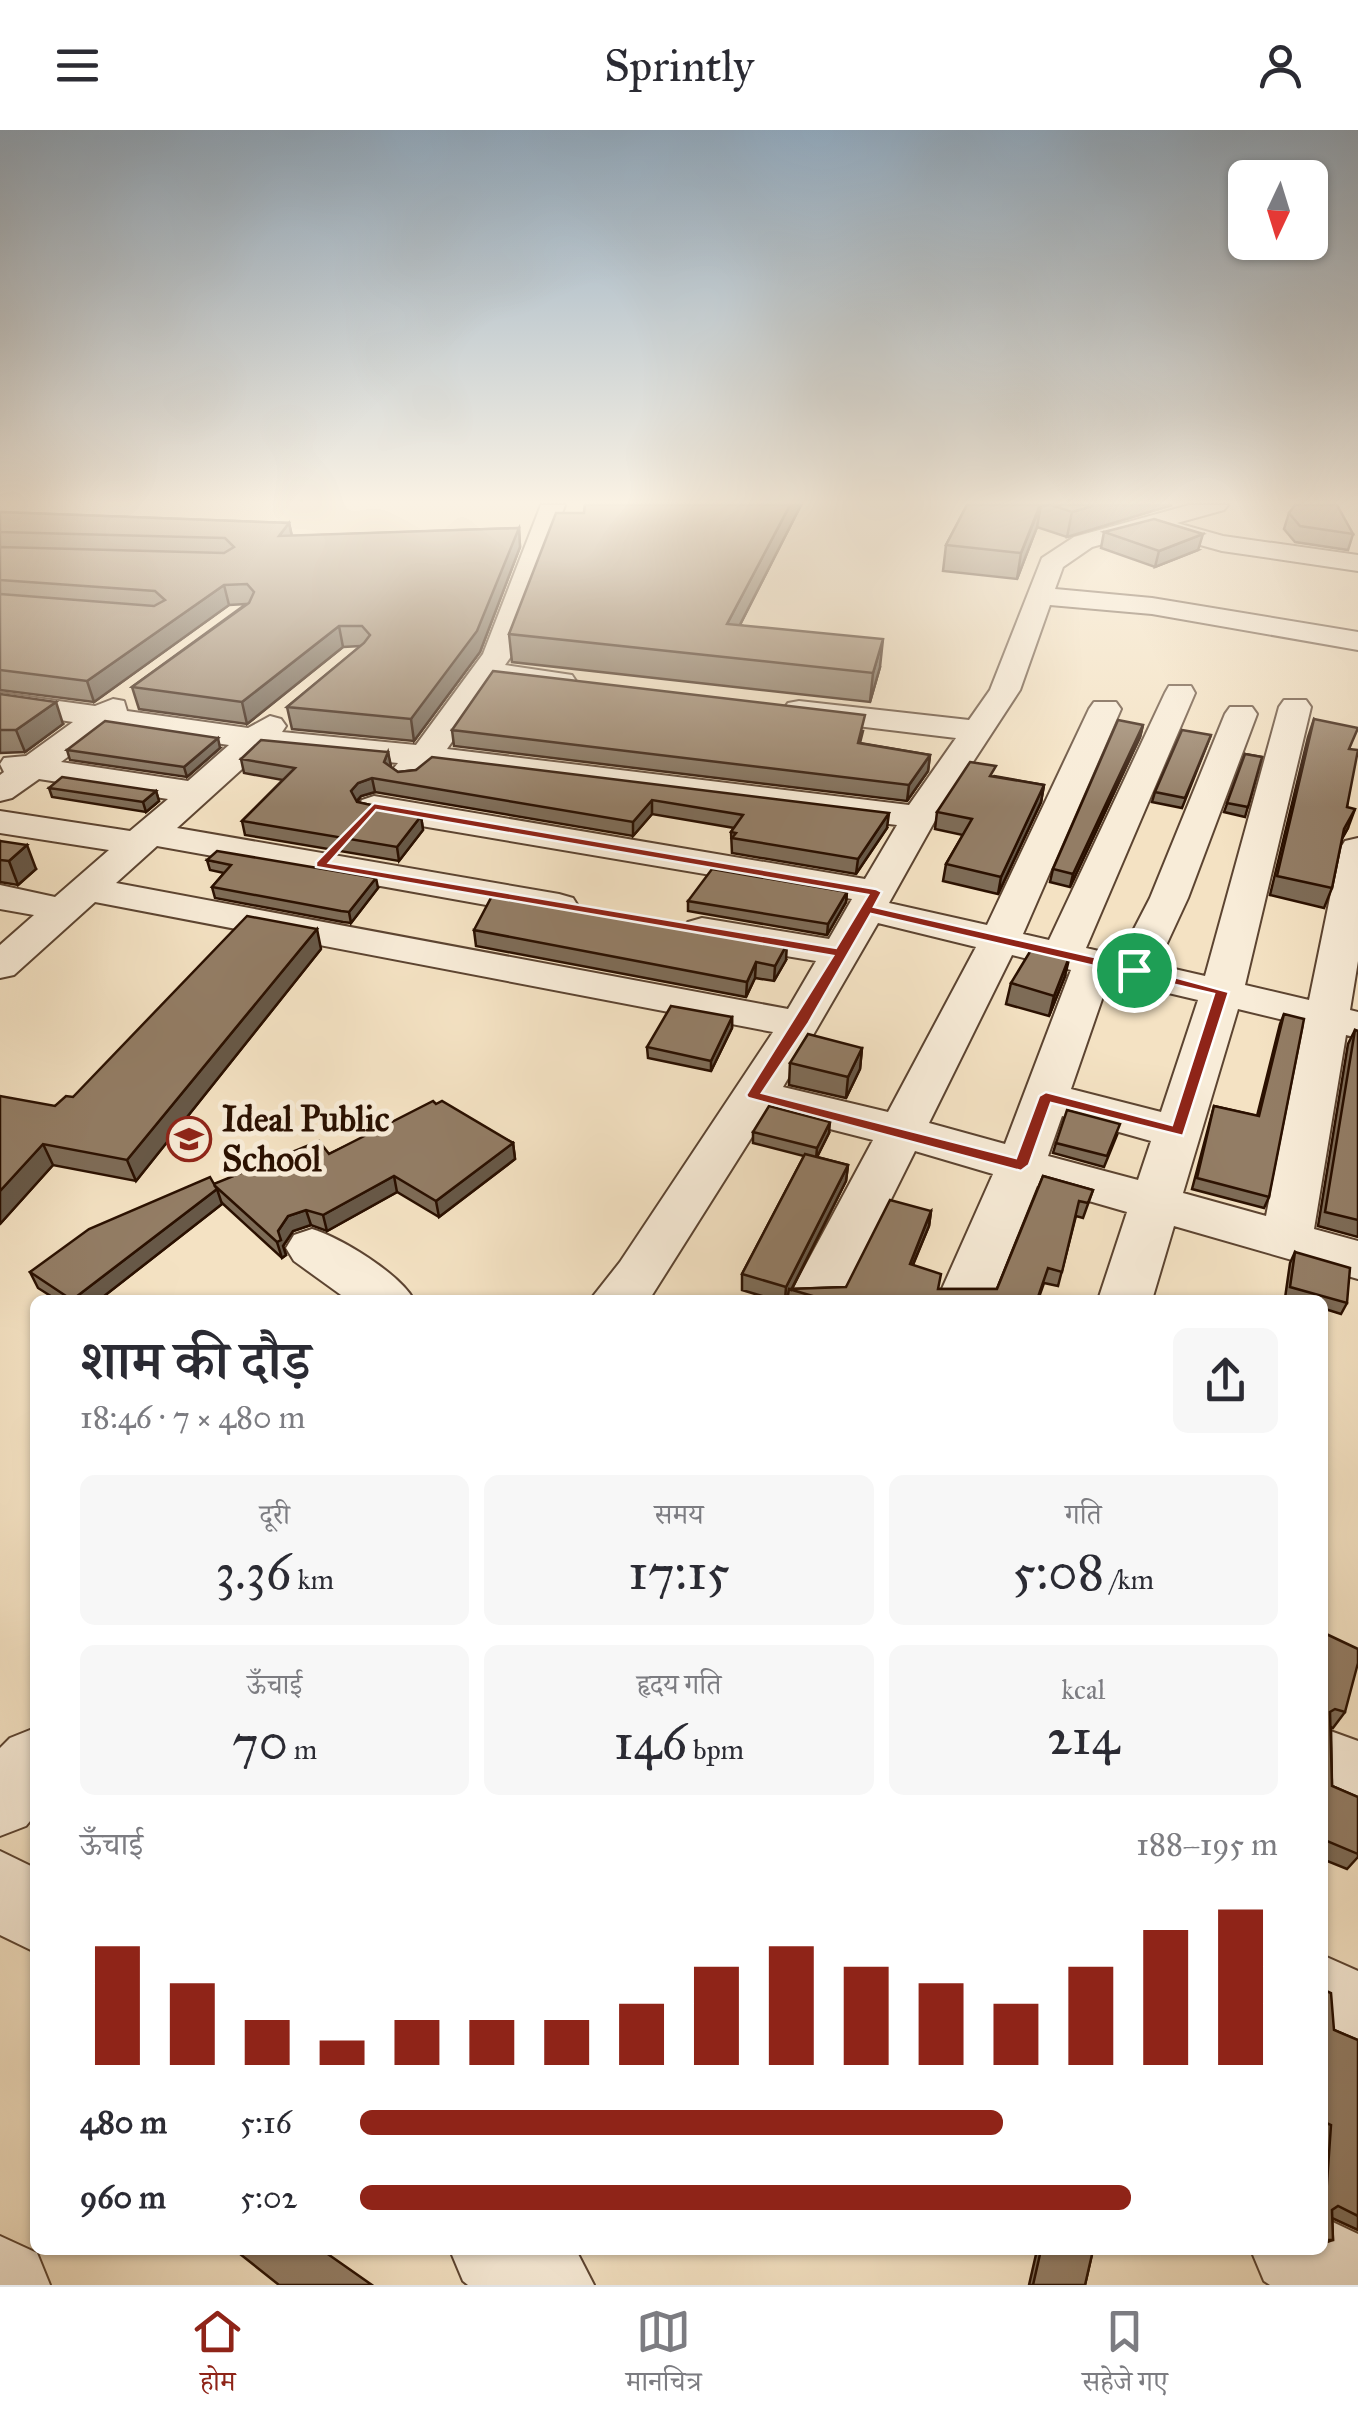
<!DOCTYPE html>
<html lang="hi">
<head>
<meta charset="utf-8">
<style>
	:root { --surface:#fff; --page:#f7f7f7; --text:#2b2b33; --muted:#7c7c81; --line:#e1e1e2; --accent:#8f2418 }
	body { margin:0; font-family:"IM FELL Great Primer","Noto Serif Devanagari",serif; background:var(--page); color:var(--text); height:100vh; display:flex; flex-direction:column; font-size:38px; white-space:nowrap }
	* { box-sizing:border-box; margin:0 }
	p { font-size:32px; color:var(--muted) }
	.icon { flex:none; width:55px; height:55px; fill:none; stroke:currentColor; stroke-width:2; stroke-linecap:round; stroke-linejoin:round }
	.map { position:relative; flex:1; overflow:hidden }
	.details { position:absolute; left:30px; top:1165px; width:1298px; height:960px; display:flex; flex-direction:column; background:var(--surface); border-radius:15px; box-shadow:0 2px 8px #0004 }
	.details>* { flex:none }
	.needle { width:65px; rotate:184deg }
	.fabs { position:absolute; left:1228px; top:30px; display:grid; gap:20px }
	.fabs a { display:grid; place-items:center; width:100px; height:100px; border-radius:15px; background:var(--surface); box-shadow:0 2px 8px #0004; font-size:50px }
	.pin { position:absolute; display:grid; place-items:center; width:85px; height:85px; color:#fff; margin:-42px; border:5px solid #fff; border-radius:50%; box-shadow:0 2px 10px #0007 }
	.round { display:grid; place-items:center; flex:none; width:105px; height:105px; border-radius:15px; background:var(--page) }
	.summary { display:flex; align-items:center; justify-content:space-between; height:170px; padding:0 50px }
	h1 { font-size:55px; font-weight:600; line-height:75px }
	.figures { display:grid; grid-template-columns:repeat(3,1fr); gap:15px; height:170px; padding:10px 50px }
	.figures div { display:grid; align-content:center; border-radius:15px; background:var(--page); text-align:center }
	.figures b { font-size:50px; font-weight:600 }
	.figures small { font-size:28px; font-weight:400 }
	.figures p { font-size:28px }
	.chart { height:280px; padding:20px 50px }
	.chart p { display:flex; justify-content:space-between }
	.chart svg { width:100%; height:180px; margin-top:10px; stroke:var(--accent); stroke-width:6 }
	ul { padding:0 50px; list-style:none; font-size:32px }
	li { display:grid; grid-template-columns:160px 120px 1fr; align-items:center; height:75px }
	li i { height:25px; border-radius:12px; background:var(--accent) }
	header { display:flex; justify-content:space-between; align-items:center; height:130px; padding:0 50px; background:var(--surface); font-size:45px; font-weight:600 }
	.tabs { display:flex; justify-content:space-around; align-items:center; height:140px; border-top:2px solid var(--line); background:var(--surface); font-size:28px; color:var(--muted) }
	.tabs a { display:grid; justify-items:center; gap:5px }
	.tabs .current { color:var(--accent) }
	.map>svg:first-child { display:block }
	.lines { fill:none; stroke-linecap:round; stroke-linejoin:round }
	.street-casing { stroke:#5c4431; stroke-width:4 }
	.street { fill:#f8ecd8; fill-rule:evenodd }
	.wall { fill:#7e6c57; stroke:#2a1000; stroke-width:2.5 }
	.shaded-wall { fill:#675847; stroke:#2a1000; stroke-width:2.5 }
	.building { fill:#937d65; stroke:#2a1000; stroke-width:2.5 }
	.route { fill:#8f2418; stroke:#fff; stroke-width:2.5; fill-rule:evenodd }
	.labels { text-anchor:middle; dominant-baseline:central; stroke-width:10; stroke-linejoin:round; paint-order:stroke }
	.poi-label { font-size:35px; font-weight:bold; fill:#2a1000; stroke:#f8ecd8; text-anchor:start }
</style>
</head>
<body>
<header><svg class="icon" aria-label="menu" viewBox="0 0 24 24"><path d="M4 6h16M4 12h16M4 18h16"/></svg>Sprintly<svg class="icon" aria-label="person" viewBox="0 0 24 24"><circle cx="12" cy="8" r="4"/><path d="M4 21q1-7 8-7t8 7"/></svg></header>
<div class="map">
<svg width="1358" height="2155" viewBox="0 0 1358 2155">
	<rect width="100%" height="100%" fill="#f4e2c3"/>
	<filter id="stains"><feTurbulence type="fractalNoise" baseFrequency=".002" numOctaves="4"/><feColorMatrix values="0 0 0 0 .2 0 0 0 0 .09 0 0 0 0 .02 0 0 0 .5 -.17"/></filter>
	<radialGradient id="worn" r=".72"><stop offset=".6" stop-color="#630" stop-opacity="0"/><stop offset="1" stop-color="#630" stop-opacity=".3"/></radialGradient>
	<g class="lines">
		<defs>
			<g id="street">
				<path d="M 541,375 L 565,375 L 512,525 L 505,535 L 572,545 L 576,551 L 572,557 L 561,560 L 493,552 L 447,619 L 909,675 L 956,608 L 799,589 L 788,587 L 783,580 L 788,573 L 799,571 L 969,590 L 990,560 L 1042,428 L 1074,407 L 1189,375 L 1228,375 L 1224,380 L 1177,393 L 1223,406 L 1358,425 L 1358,441 L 1222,421 L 1150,401 L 1092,417 L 1063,437 L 1055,459 L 1152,468 L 1358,502 L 1358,520 L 1152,484 L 1050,475 L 1020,560 L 937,687 L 889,773 L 987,795 L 1089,579 L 1094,572 L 1116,572 L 1121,579 L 1023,804 L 1049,810 L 1165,563 L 1169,556 L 1191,556 L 1195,563 L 1086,818 L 1120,826 L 1150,768 L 1225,584 L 1230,577 L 1252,577 L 1257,584 L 1188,768 L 1157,835 L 1205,846 L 1279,577 L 1284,570 L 1306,570 L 1311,577 L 1245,855 L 1309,870 L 1340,719 L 1345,711 L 1358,708 L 1358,831 L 1350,880 L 1358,882 L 1358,908 L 1346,905 L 1314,1099 L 1358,1111 L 1358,1149 L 1174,1096 L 1152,1170 L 1098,1170 L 1127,1082 L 1037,1056 L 991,1170 L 937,1170 L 993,1044 L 915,1021 L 841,1170 L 787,1170 L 873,1010 L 767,983 L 649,1170 L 590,1170 L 620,1132 L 773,902 L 95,772 L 14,845 L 0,848 L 0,815 L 34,785 L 0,779 L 0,755 L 55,767 L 109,720 L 0,703 L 0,681 L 130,701 L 168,669 L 39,649 L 12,668 L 0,671 L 0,645 L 4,642 L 0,634 L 4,628 L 26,626 L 73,592 L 0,581 L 0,563 L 95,576 L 113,569 L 124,571 L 127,581 L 248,598 L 270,586 L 281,589 L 286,596 L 282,602 L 416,615 L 483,524 ZM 107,597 L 229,615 L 188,651 L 61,632 ZM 263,620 L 398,633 L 389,644 L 394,651 C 413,656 420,650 433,637 L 897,695 L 865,749 L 374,666 L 362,670 L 356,677 L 362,684 L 374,688 L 852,769 L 829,809 L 702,788 L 688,792 L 682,800 L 688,808 L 702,812 L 816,831 L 788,879 L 116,753 L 157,716 L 559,788 L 573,784 L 578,776 L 573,768 L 559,764 L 177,698 ZM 878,793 L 976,817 L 888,982 L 783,957 ZM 1012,825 L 1071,840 L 1005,1014 L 929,993 ZM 1109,849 L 1198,870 L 1161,982 L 1071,959 ZM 1238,879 L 1304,895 L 1266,1086 L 1183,1063 ZM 1062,986 L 1151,1011 L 1138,1050 L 1048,1026 Z"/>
				<path d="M 312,1099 C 341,1108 399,1143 414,1170 L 348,1170 L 294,1131 L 286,1118 L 294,1105 Z"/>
				<polygon points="35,1598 35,1685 26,1696 0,1706 0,1618 10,1608"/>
				<polygon points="1322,1598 1358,1611 1358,1683 1322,1669"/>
				<polygon points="0,1721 35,1738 35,1822 0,1805"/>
				<polygon points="1322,1825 1358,1841 1358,1922 1322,1907"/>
				<polygon points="1322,2087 1358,2104 1358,2155 1270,2155 1264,2151 1251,2120 1322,2120"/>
				<polygon points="0,2106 37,2123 50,2155 0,2155"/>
				<polygon points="450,2120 576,2120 594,2155 468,2155 463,2151"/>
			</g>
		</defs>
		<!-- street casing -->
		<use href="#street" class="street-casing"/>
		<!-- street -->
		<use href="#street" class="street"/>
	</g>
	<!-- wall -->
	<g class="wall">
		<polygon points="585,375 801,375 740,495 880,537 870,572 512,532 509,504 584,383"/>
		<polygon points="967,375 1172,375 1067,407 1037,397 1017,449 943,441 946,415"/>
		<polygon points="0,382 289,393 292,406 519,398 520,417 480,522 414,611 292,599 287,577 361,516 343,517 247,594 139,579 132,557 246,474 229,475 94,572 0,560"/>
		<polygon points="1289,383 1353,404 1348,420 1295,412 1284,399"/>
		<polygon points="1104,402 1198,420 1155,437 1101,418"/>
		<polygon points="0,564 63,594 25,622 0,623"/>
		<polygon points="1314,589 1350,619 1347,677 1348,698 1342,709 1332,758 1324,778 1270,765 1308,607"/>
		<polygon points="1143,595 1140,607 1070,757 1050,752 1053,739"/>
		<polygon points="452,600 863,601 860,613 930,625 928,641 907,671 454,616"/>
		<polygon points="1211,605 1182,678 1152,672 1155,662"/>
		<polygon points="220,618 187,647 70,630 67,620"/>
		<polygon points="388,622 390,637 398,642 416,640 887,698 856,744 732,723 731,702 734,698 652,684 633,706 375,662 361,666 357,672 421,686 423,700 399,731 245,705 242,691 283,650 244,643 241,629"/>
		<polygon points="1245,624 1262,627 1245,687 1224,682"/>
		<polygon points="994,646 1044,655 1041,672 998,764 943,751 946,734 963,705 935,699 937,682"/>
		<polygon points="49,658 156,661 159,671 146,682 52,667"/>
		<polygon points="0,711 36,739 18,755 0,752"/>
		<polygon points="207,730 378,758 351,793 343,792 215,768 212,757 224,743 210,740"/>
		<polygon points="847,762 846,772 827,805 688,781 688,771"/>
		<polygon points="474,800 786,830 774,851 755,848 746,867 476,816"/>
		<polygon points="321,819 136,1051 53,1035 0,1094 55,976 73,967"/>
		<polygon points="1065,846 1049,886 1006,874 1011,853"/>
		<polygon points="1284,884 1269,1067 1264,1078 1192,1059 1214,976 1257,986 1280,894"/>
		<polygon points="732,887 732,898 711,941 648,928 647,917"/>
		<polygon points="1355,900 1358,901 1358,1107 1318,1096 1348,914"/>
		<polygon points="862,918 860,939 846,968 789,955 790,933"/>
		<polygon points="436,974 513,1013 515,1029 439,1087 397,1062 327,1101 311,1095 293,1101 283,1116 286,1125 282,1128 221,1072 222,1074 99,1170 57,1170 38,1158 30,1142 214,1054 329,1024"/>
		<polygon points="753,1002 829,1003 817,1027 848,1035 846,1051 792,1159 846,1157 931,1081 929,1096 913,1135 938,1159 997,1159 1043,1046 1093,1060 1083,1088 1076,1086 1058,1156 1044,1153 1038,1170 788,1170 788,1165 786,1170 775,1170 742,1160 742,1144 804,1026 753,1013"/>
		<polygon points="1117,1005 1104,1037 1053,1023 1056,1013"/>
		<polygon points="1295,1122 1347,1173 1341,1184 1322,1178 1322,1170 1292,1170 1285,1168 1290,1133"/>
		<polygon points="1322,1502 1345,1582 1333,1598 1331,1597 1332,1656 1358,1667 1358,1727 1347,1739 1322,1729"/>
		<polygon points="1322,1859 1334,1900 1358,1910 1358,2100 1332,2088 1333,2110 1322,2114"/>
		<polygon points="1037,2120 1093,2120 1085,2155 1029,2155"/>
	</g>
	<!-- shaded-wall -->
	<g class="shaded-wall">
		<polygon points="790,375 801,375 726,522 727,494"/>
		<polygon points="1041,375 1037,397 1017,449 1021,423"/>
		<polygon points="1096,375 1172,375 1067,407 1072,382"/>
		<polygon points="289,393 293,412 279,406"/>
		<polygon points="519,398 520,417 480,522 414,611 411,589"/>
		<polygon points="1203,404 1198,420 1155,437 1159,421"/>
		<polygon points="224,455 229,475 94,572 87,551"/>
		<polygon points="339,496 343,517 247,594 242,572"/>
		<polygon points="883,509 880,537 870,572 873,543"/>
		<polygon points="56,572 63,594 25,622 16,600"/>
		<polygon points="1143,595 1140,607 1070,757 1073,744"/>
		<polygon points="218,608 220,618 187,647 184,637"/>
		<polygon points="388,622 391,636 386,646 384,632"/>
		<polygon points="930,625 928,641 907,671 909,655"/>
		<polygon points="372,648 375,662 361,666 353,675 351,661 358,653"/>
		<polygon points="1044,655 1041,672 998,764 1001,747"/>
		<polygon points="156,661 159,671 146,682 143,672"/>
		<polygon points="652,670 652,684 633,706 633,692"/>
		<polygon points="1355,679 1348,698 1336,718 1344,699"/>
		<polygon points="889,683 887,698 856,744 858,729"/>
		<polygon points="421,686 423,700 399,731 397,717"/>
		<polygon points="27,715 36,739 18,755 9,731"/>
		<polygon points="376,748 378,758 351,793 349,782"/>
		<polygon points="847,762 846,772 827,805 828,794"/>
		<polygon points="317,799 321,819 136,1051 127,1030"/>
		<polygon points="787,814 786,830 774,851 775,836"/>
		<polygon points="1070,825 1065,846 1049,886 1054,866"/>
		<polygon points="756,832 755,848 746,867 747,852"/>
		<polygon points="732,887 732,898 711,941 711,931"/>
		<polygon points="862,918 860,939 846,968 848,947"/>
		<polygon points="830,992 829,1003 816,1029 817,1018"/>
		<polygon points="513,1013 515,1029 439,1087 436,1071"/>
		<polygon points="43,1014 53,1035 0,1094 0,1061"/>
		<polygon points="848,1035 846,1051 791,1160 789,1159 788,1165 785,1170 786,1157"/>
		<polygon points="394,1046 397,1062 327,1101 323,1085"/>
		<polygon points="217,1059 222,1074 99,1170 72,1170"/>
		<polygon points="306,1080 311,1095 293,1101 283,1116 286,1125 282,1128 277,1112 278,1101 288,1086"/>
		<polygon points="931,1081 929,1096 907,1148 910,1134"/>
	</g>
	<!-- building -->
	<g class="building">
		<polygon points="585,375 790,375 727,494 883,509 873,543 509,504 556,383 584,383"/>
		<polygon points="967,375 1040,375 1021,423 946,415"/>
		<polygon points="1051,375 1096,375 1072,382"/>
		<polygon points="1295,375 1337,375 1353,404 1300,396 1289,383"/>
		<polygon points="0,382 289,393 279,406 519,398 477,501 411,589 287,577 364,513 370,505 362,496 339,496 242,572 132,557 249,473 254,462 247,454 224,455 87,551 0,540 0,464 154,476 165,470 155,461 0,450 0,417 224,423 234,417 225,408 0,402"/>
		<polygon points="1154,389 1203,404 1159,421 1104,402"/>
		<polygon points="493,541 865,585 858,613 930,625 909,655 452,600"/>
		<polygon points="0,564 56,572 16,600 0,600"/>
		<polygon points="1314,589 1358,598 1349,619 1358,620 1347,677 1355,679 1344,699 1332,758 1277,746"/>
		<polygon points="1118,590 1143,595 1073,744 1053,739"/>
		<polygon points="105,591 218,608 184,637 67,620"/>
		<polygon points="1182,600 1211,605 1185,668 1155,662"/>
		<polygon points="261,610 388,622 384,632 398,642 416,640 432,627 889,683 858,729 732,708 736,703 731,702 743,685 652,670 633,692 372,648 358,653 351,661 357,672 421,686 397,717 242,691 295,638 241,629"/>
		<polygon points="1245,624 1262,627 1248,677 1227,673"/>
		<polygon points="970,632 996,636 990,646 1044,655 1001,747 946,734 972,689 937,682"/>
		<polygon points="62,647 156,661 143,672 49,658"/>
		<polygon points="0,711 27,715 9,731 0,730"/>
		<polygon points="217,721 376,748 349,782 341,781 212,757 231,735 207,730"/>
		<polygon points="712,739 847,762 828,794 688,771"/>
		<polygon points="493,764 787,814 775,836 756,832 747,852 474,800"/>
		<polygon points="247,786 317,799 127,1030 43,1014 0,1061 0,966 55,976 66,966 73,967"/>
		<polygon points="1034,815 1070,825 1054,866 1011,853"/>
		<polygon points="671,876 732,887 711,931 647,917"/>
		<polygon points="1284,884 1304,889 1269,1067 1197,1048 1214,976 1259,986"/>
		<polygon points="1355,900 1358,901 1358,1090 1325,1082"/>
		<polygon points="808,904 862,918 848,947 790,933"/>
		<polygon points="433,971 436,974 442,971 513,1013 436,1071 394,1046 323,1085 306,1080 288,1086 278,1101 281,1110 277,1112 214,1055 217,1059 72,1170 30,1142 89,1099 210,1047 214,1054 319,1011 329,1024"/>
		<polygon points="769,976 830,992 817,1018 753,1002"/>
		<polygon points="1067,980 1120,994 1107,1026 1056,1013"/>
		<polygon points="805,1024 848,1035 786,1157 742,1144"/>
		<polygon points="1043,1046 1093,1060 1088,1073 1079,1071 1062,1142 1048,1138 1037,1170 826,1170 789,1159 846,1157 890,1070 931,1081 910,1134 941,1144 938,1159 997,1159"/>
		<polygon points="1295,1122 1350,1138 1347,1173 1290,1157"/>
		<polygon points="1322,1502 1358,1519 1358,1533 1345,1582 1335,1579 1330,1582 1332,1656 1358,1667 1358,1724 1322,1709"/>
		<polygon points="1322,1859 1331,1863 1334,1900 1358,1910 1358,2086 1338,2076 1332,2080 1333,2110 1323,2110 1331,1995 1322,1991"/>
		<polygon points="235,2120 322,2120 372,2155 279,2155"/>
		<polygon points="1041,2120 1093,2120 1085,2155 1033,2155"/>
	</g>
	<!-- sky -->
	<linearGradient id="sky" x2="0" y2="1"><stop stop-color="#91aabf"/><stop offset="0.55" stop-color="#faf2e4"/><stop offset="1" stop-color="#faf2e4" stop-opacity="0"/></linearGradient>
	<rect width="1358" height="677" fill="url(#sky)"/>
	<!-- route -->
	<path class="route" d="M 374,673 L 876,759 L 882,762 L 874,777 L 1134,836 L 1229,862 L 1183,1006 L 1051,973 L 1029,1035 L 1021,1041 L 748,968 L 746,965 L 833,826 L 316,737 L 316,732 ZM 376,680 L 868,765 L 836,818 L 329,733 ZM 871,784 L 1214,864 L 1172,995 L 1046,962 L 1039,966 L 1016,1028 L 762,963 L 808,894 Z"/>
	<!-- icons -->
	<defs>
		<symbol id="school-ring" viewBox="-11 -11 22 22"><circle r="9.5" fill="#f8ecd8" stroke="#8f2418" stroke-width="1.5"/><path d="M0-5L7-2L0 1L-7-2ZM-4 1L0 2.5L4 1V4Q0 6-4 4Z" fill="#8f2418"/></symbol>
	</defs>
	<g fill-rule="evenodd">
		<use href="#school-ring" x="164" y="984" width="50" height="50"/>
	</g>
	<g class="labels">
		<!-- poi labels -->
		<g class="poi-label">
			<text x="222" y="989">Ideal Public<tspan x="222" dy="40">School</tspan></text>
		</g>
	</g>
	<rect width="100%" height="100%" filter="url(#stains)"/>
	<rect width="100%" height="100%" fill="url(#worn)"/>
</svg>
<div class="fabs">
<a><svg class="needle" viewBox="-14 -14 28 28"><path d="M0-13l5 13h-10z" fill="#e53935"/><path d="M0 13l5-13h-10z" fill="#7c7c81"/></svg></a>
</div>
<div class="pin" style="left:1134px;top:840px;background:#1e9e55"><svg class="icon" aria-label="arrive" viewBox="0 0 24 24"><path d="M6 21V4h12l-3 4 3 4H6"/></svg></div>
<section class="details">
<div class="summary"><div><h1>शाम की दौड़</h1><p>18:46 · 7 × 480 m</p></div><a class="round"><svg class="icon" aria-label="share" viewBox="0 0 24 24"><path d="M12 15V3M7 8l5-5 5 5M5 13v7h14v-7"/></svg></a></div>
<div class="figures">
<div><p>दूरी</p><b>3.36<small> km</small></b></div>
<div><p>समय</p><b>17:15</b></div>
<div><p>गति</p><b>5:08<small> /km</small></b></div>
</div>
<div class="figures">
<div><p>ऊँचाई</p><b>70<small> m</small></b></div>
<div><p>हृदय गति</p><b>146<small> bpm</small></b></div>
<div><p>kcal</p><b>214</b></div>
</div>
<div class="chart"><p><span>ऊँचाई</span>188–195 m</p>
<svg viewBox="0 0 160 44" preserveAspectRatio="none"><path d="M5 44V15M15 44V24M25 44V33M35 44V38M45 44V33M55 44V33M65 44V33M75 44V29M85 44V20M95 44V15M105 44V20M115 44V24M125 44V29M135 44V20M145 44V11M155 44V6"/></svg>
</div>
<ul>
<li><b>480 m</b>5:16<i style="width:70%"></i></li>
<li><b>960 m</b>5:02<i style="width:84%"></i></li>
</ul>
</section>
</div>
<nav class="tabs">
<a class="current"><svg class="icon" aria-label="home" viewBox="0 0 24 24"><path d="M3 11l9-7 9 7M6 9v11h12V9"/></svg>होम</a>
<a><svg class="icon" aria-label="map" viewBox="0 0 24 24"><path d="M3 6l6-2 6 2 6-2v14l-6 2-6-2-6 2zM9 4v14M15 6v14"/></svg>मानचित्र</a>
<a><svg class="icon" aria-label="saved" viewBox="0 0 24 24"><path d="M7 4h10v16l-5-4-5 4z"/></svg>सहेजे गए</a>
</nav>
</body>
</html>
